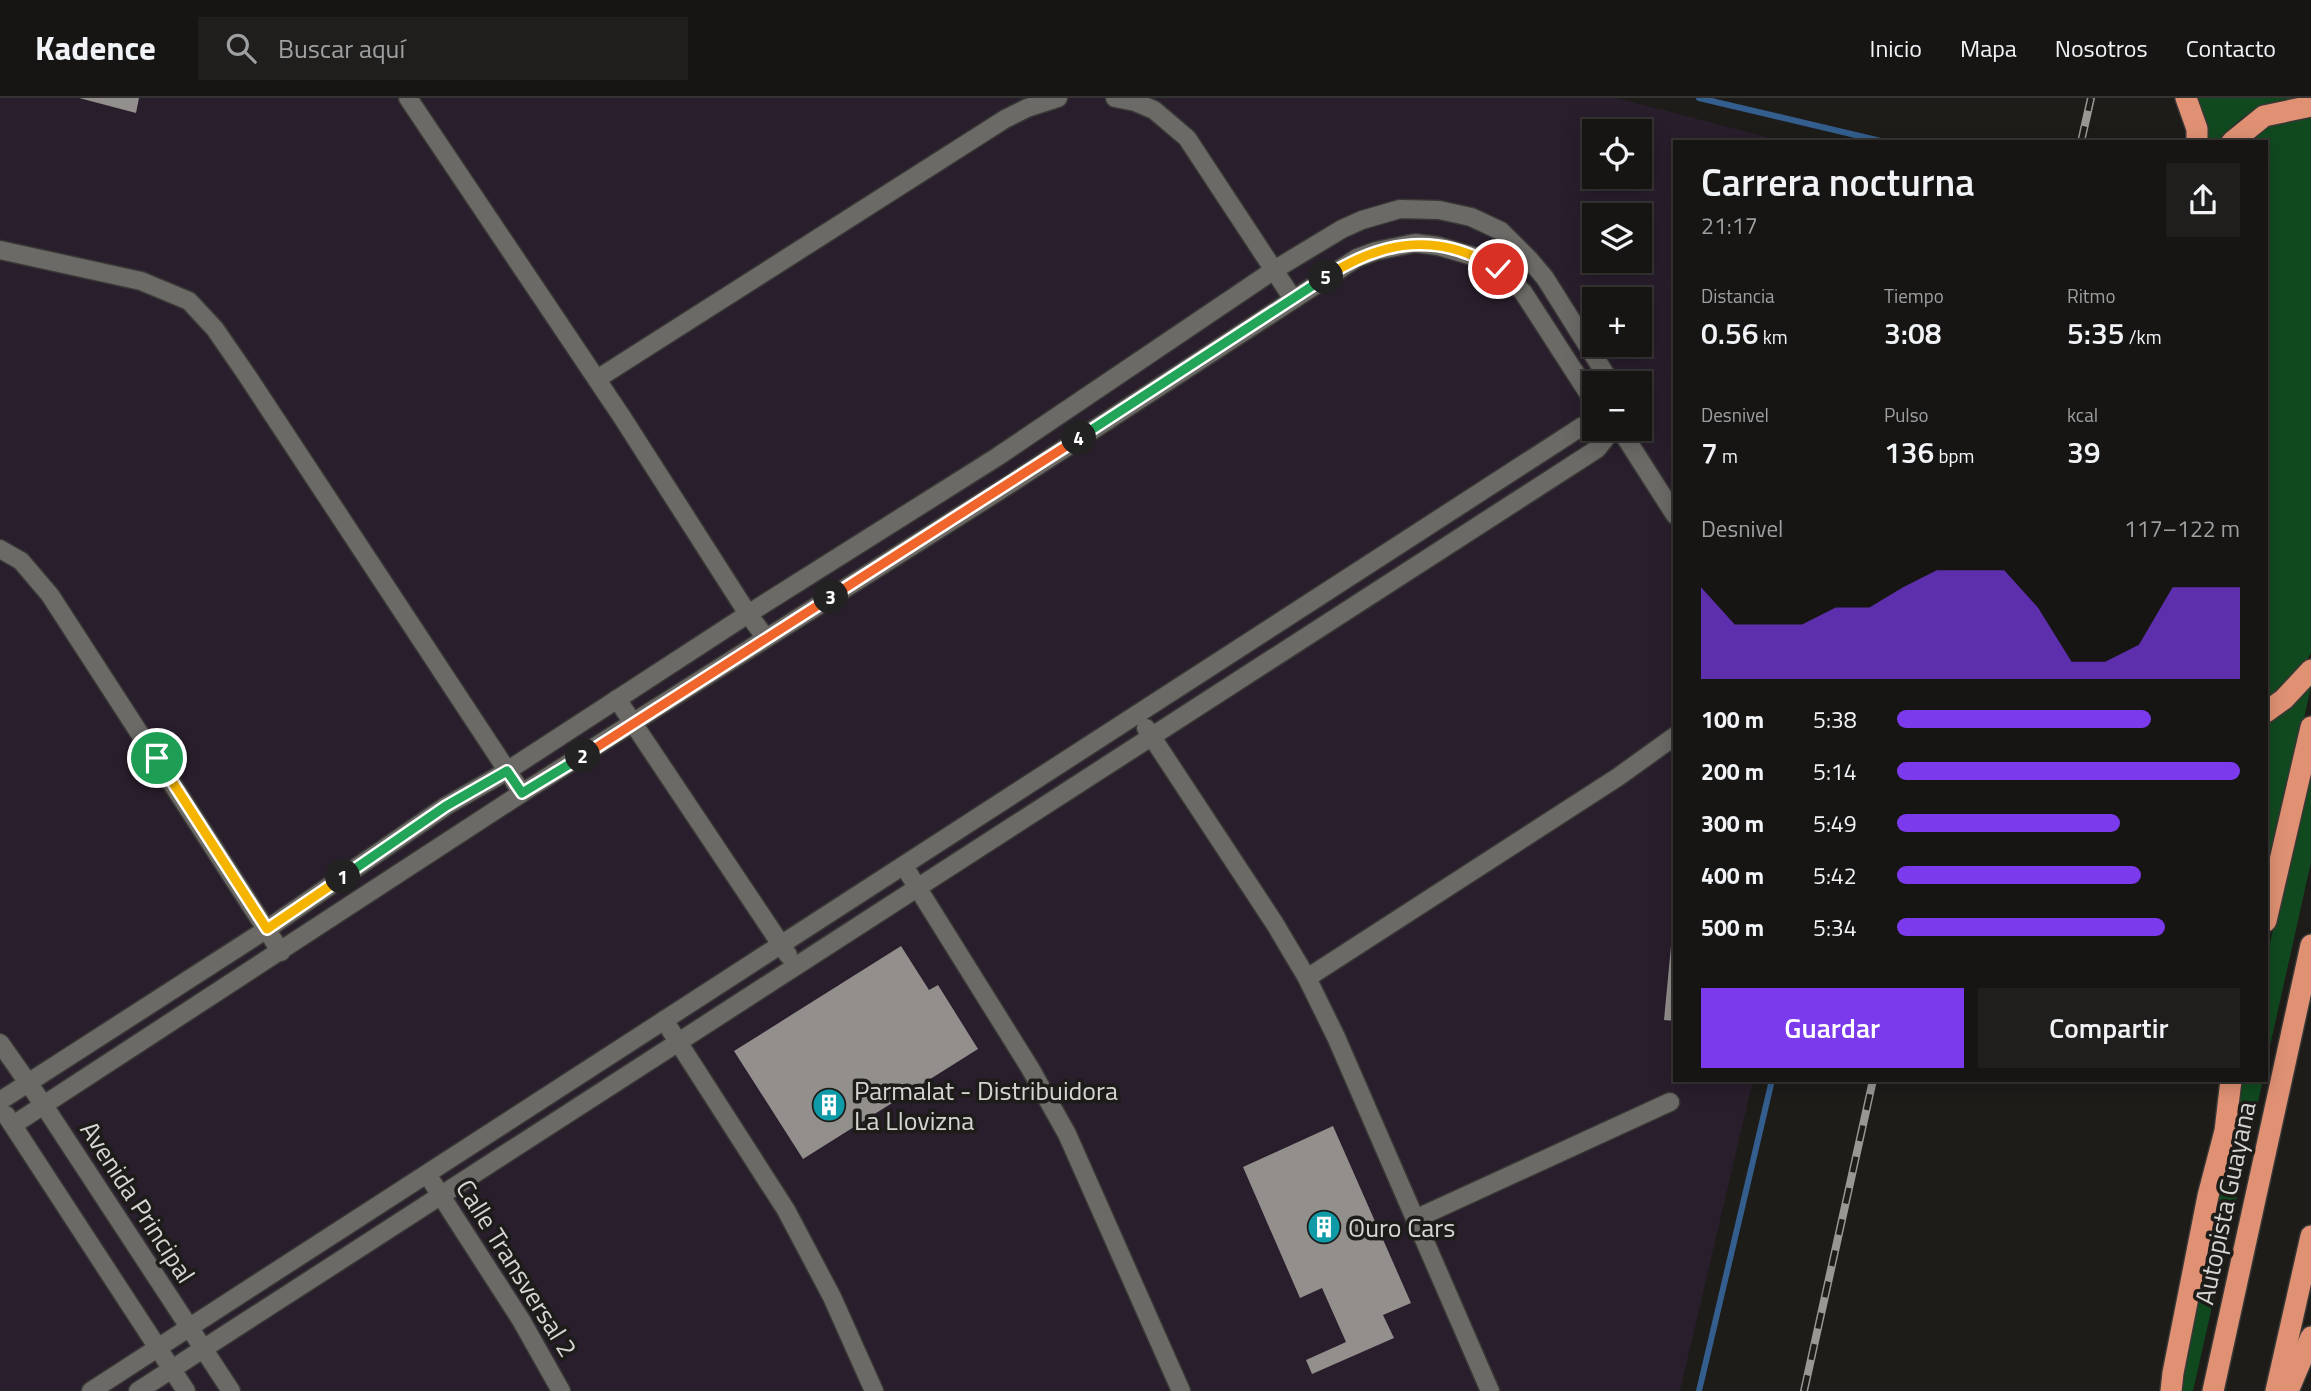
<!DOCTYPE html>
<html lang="es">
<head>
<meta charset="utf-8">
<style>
	:root { --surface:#161513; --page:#1f1e1c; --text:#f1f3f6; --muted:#9e9fa0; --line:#353433; --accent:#7c3aed }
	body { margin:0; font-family:"Titillium Web",sans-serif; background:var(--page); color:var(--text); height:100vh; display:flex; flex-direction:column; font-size:26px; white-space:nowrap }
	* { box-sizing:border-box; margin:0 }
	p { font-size:23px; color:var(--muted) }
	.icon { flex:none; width:38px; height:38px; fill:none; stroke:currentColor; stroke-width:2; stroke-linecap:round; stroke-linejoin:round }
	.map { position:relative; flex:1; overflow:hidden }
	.side { position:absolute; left:1673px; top:42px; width:595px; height:942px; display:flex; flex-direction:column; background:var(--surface); border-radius:0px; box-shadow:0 4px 18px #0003,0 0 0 2px var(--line) }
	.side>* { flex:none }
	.fabs { position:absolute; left:1582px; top:21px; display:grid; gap:14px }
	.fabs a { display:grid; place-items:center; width:70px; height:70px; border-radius:0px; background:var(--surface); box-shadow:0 4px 18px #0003,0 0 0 2px var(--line); font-size:35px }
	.pin { position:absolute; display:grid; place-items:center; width:60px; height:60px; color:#fff; margin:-30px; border:4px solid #fff; border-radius:50%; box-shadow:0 2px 7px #0007 }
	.km { position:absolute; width:35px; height:35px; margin:-18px; border-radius:50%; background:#222; color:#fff; font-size:19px; line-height:35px; text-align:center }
	.round { display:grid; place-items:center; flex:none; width:74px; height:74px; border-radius:0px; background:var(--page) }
	.overview { display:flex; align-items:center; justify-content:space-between; height:119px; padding:0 28px }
	h1 { font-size:38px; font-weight:600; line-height:52px }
	.stats { display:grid; grid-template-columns:repeat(3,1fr); gap:10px; height:119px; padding:7px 28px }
	.stats div { display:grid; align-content:center }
	.stats b { font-size:30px; font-weight:600 }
	.stats small { font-size:19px; font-weight:400 }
	.stats p { font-size:19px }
	.chart { height:196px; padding:14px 28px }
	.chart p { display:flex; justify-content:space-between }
	.chart svg { width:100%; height:126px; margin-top:7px; fill:var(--accent); opacity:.7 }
	.primary-button { display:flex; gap:14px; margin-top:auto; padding:14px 28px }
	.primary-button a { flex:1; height:80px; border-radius:0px; background:var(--accent); color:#fff; font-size:28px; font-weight:600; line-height:80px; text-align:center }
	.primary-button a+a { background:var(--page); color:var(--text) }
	ul { padding:0 28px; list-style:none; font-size:23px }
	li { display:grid; grid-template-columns:112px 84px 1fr; align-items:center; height:52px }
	li i { height:18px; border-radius:9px; background:var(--accent) }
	header { display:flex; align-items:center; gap:42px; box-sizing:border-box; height:98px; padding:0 35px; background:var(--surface); border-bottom:2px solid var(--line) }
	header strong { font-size:33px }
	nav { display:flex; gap:38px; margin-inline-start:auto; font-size:24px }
	.search { width:490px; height:63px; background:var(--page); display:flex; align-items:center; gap:18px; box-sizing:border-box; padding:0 24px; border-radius:0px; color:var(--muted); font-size:26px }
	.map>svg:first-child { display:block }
	.industrial { fill:#291e2c; fill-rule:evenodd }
	.green { fill:#11491f }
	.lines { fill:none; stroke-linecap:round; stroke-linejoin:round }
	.stream { stroke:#335e8d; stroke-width:6 }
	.building { fill:#938f8c }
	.minor-casing { stroke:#393836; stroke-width:21 }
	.highway-casing { stroke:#393836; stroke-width:24 }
	.minor { stroke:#6c6a66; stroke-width:18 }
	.highway { stroke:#e09173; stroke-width:21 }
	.rail-casing { stroke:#989794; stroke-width:8 }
	.rail { stroke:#1d1c19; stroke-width:5; stroke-dasharray:16; stroke-linecap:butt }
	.split-1-casing { stroke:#fff; stroke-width:14 }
	.split-2-casing { stroke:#fff; stroke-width:14 }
	.split-3-casing { stroke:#fff; stroke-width:14 }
	.split-4-casing { stroke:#fff; stroke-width:14 }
	.split-5-casing { stroke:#fff; stroke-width:14 }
	.split-6-casing { stroke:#fff; stroke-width:14 }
	.split-1 { stroke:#f5b400; stroke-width:9 }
	.split-2 { stroke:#22a559; stroke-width:9 }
	.split-3 { stroke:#f0652b; stroke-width:9 }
	.split-4 { stroke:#f0652b; stroke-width:9 }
	.split-5 { stroke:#22a559; stroke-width:9 }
	.split-6 { stroke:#f5b400; stroke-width:9 }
	.labels { text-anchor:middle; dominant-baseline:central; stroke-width:7; stroke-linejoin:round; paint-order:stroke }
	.poi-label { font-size:26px; fill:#d6d5d3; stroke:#1d1c19; text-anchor:start }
	.street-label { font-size:26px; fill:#d6d5d3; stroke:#1d1c19 }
</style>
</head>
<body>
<header>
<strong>Kadence</strong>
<div class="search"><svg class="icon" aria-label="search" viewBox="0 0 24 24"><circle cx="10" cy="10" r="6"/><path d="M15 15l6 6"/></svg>Buscar aquí</div>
<nav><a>Inicio</a><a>Mapa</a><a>Nosotros</a><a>Contacto</a></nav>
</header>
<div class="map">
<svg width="2311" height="1293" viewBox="0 0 2311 1293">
	<rect width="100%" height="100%" fill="#1d1c19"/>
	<!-- industrial -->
	<path class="industrial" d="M 0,0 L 1617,0 L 1786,44 L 1675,44 L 1675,982 L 1753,982 L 1680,1293 L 0,1293 ZM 1594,33 L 1640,33 L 1640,79 L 1594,79 ZM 1594,117 L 1640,117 L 1640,163 L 1594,163 ZM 1594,201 L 1640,201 L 1640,247 L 1594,247 ZM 1594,285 L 1640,285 L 1640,331 L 1594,331 Z"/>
	<!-- green -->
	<g class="green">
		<path d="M 2197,0 L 2306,0 L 2311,2 C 2302,2 2292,0 2283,2 C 2259,5 2233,23 2220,44 L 2207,44 L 2208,30 Z"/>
		<polygon points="2311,17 2311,555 2301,571 2266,603 2266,44 2245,44 2268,26"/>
		<polygon points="2311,584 2311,589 2266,789 2266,626 2291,609"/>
		<polygon points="2311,668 2311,764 2266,966 2266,862"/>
		<polygon points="2240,982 2263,982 2193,1293 2179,1293"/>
	</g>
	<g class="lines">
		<!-- stream -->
		<g class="stream">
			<polyline points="1699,0 1885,44"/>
			<polyline points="1699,1293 1772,982"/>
		</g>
	</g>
	<!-- building -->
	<g class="building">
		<polygon points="79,0 139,0 136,15"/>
		<polygon points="1673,827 1675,827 1675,923 1664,922"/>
		<polygon points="901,848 929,892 938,887 978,951 803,1061 734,953"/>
		<polygon points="1333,1028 1411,1205 1383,1217 1394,1240 1312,1276 1306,1262 1346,1244 1322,1190 1300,1200 1243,1069"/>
	</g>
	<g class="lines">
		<defs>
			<g id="minor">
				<polyline points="408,0 622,319 748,516 766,540"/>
				<polyline points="1115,0 1135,4 1154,12 1187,40 1293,201"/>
				<polyline points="0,152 141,183 189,203 215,231 246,276 522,695"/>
				<polyline points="597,281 1005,21 1027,10 1058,0"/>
				<polyline points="1620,331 1675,417"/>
				<polyline points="0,451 21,463 50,497 281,854"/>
				<polyline points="617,601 788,857"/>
				<polyline points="1146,630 1275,826 1307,880 1336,939 1490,1293"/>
				<polyline points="904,768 1030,970 1067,1036 1181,1293"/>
				<polyline points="1307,880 1618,679 1675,638"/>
				<polyline points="664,922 786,1112 832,1199 874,1293"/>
				<polyline points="0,945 43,1006 231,1293"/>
				<polyline points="0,1003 267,831 446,708 507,673 748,516 997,359 1274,172 1342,131 1362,122 1400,111 1439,112 1471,119 1501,133 1529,161 1545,180 1611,285"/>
				<polyline points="6,1017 186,1293"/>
				<polyline points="13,1027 522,695 1013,384 1357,160 1376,153 1415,145 1438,148 1483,161 1498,171 1523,194 1594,304"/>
				<polyline points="427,1076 521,1222 561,1293"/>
				<polyline points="1415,1121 1670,1004"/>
				<polyline points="91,1293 1581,329 1594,327"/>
				<polyline points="138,1293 1597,351 1613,331"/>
			</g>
			<g id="highway">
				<polyline points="2186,0 2197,31 2197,44"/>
				<polyline points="2232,44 2264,18 2311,8"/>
				<polyline points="2266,614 2284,601 2311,572"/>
				<polyline points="2266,823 2311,629"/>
				<polyline points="2171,1293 2173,1275 2208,1098 2225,1033 2231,982"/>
				<polyline points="2213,1293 2311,847"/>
				<polyline points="2276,1293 2311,1138"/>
				<polyline points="2288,1293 2311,1239"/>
			</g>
		</defs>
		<!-- minor casing -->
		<use href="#minor" class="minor-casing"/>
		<!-- highway casing -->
		<use href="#highway" class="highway-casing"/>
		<!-- minor -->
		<use href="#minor" class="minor"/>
		<!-- highway -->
		<use href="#highway" class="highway"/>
		<defs>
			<g id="rail">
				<polyline points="2081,44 2091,0"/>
				<polyline points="1804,1293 1873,982"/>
			</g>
		</defs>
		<!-- rail casing -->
		<use href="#rail" class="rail-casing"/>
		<!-- rail -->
		<use href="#rail" class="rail"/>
	</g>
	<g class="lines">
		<defs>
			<polyline id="split-1" points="157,660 267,831 343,779"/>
			<polyline id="split-2" points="343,779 446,708 507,673 522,695 583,658"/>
			<polyline id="split-3" points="583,658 831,499"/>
			<polyline id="split-4" points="831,499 1079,340"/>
			<polyline id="split-5" points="1079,340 1326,179"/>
			<path id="split-6" d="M 1326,179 C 1382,142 1439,133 1498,171"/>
		</defs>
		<!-- split-1 casing -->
		<use href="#split-1" class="split-1-casing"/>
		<!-- split-2 casing -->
		<use href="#split-2" class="split-2-casing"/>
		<!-- split-3 casing -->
		<use href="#split-3" class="split-3-casing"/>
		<!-- split-4 casing -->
		<use href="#split-4" class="split-4-casing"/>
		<!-- split-5 casing -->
		<use href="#split-5" class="split-5-casing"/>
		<!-- split-6 casing -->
		<use href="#split-6" class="split-6-casing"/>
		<!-- split-1 -->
		<use href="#split-1" class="split-1"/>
		<!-- split-2 -->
		<use href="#split-2" class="split-2"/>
		<!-- split-3 -->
		<use href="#split-3" class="split-3"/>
		<!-- split-4 -->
		<use href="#split-4" class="split-4"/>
		<!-- split-5 -->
		<use href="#split-5" class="split-5"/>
		<!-- split-6 -->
		<use href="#split-6" class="split-6"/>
	</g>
	<!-- icons -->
	<defs>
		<symbol id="building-disc" viewBox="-11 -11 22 22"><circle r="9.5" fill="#0f9aa8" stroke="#1d1c19"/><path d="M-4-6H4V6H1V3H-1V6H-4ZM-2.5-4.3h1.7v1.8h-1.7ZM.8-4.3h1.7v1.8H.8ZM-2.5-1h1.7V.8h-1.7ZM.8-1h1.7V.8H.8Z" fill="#fff"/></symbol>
	</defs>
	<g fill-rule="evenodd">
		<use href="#building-disc" x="810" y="988" width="38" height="38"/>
		<use href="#building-disc" x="1305" y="1110" width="38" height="38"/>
	</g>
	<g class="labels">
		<!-- poi labels -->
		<g class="poi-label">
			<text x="854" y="992">Parmalat - Distribuidora<tspan x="854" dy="30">La Llovizna</tspan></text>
			<text x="1348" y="1129">Ouro Cars</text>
		</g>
		<!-- street labels -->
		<g class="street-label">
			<text transform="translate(138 1104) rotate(57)">Avenida Principal</text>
			<text transform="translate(2225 1105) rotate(-78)">Autopista Guayana</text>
			<text transform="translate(517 1170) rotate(58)">Calle Transversal 2</text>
		</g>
	</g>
</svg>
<div class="fabs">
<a><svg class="icon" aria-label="locate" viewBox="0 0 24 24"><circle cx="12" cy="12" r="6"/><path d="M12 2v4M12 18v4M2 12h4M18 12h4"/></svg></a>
<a><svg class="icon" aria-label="layers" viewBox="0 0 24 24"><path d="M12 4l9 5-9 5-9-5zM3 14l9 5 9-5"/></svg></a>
<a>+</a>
<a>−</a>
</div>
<div class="pin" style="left:157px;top:660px;background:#1e9e55"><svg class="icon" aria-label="arrive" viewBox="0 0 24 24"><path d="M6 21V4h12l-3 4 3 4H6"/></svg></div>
<div class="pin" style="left:1498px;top:171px;background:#d93025"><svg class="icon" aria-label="check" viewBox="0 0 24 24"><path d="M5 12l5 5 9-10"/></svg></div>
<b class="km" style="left:343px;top:779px">1</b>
<b class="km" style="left:583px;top:658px">2</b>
<b class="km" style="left:831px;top:499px">3</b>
<b class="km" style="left:1079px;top:340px">4</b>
<b class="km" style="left:1326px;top:179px">5</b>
<section class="side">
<div class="overview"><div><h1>Carrera nocturna</h1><p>21:17</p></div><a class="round"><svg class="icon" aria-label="share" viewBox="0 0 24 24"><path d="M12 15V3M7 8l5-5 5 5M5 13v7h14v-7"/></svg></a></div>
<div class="stats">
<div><p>Distancia</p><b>0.56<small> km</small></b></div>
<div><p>Tiempo</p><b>3:08</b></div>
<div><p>Ritmo</p><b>5:35<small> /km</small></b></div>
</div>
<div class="stats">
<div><p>Desnivel</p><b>7<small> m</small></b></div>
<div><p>Pulso</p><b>136<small> bpm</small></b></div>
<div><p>kcal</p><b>39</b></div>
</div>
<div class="chart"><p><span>Desnivel</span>117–122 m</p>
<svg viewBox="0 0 160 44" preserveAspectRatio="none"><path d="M0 44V12L10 25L20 25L30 25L40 19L50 19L60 12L70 6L80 6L90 6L100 19L110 38L120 38L130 32L140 12L150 12L160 12V44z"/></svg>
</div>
<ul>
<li><b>100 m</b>5:38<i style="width:74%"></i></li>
<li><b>200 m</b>5:14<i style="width:100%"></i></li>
<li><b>300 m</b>5:49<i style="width:65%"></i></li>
<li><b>400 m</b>5:42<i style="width:71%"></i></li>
<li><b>500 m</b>5:34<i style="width:78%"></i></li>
</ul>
<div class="primary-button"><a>Guardar</a><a>Compartir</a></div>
</section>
</div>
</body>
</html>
